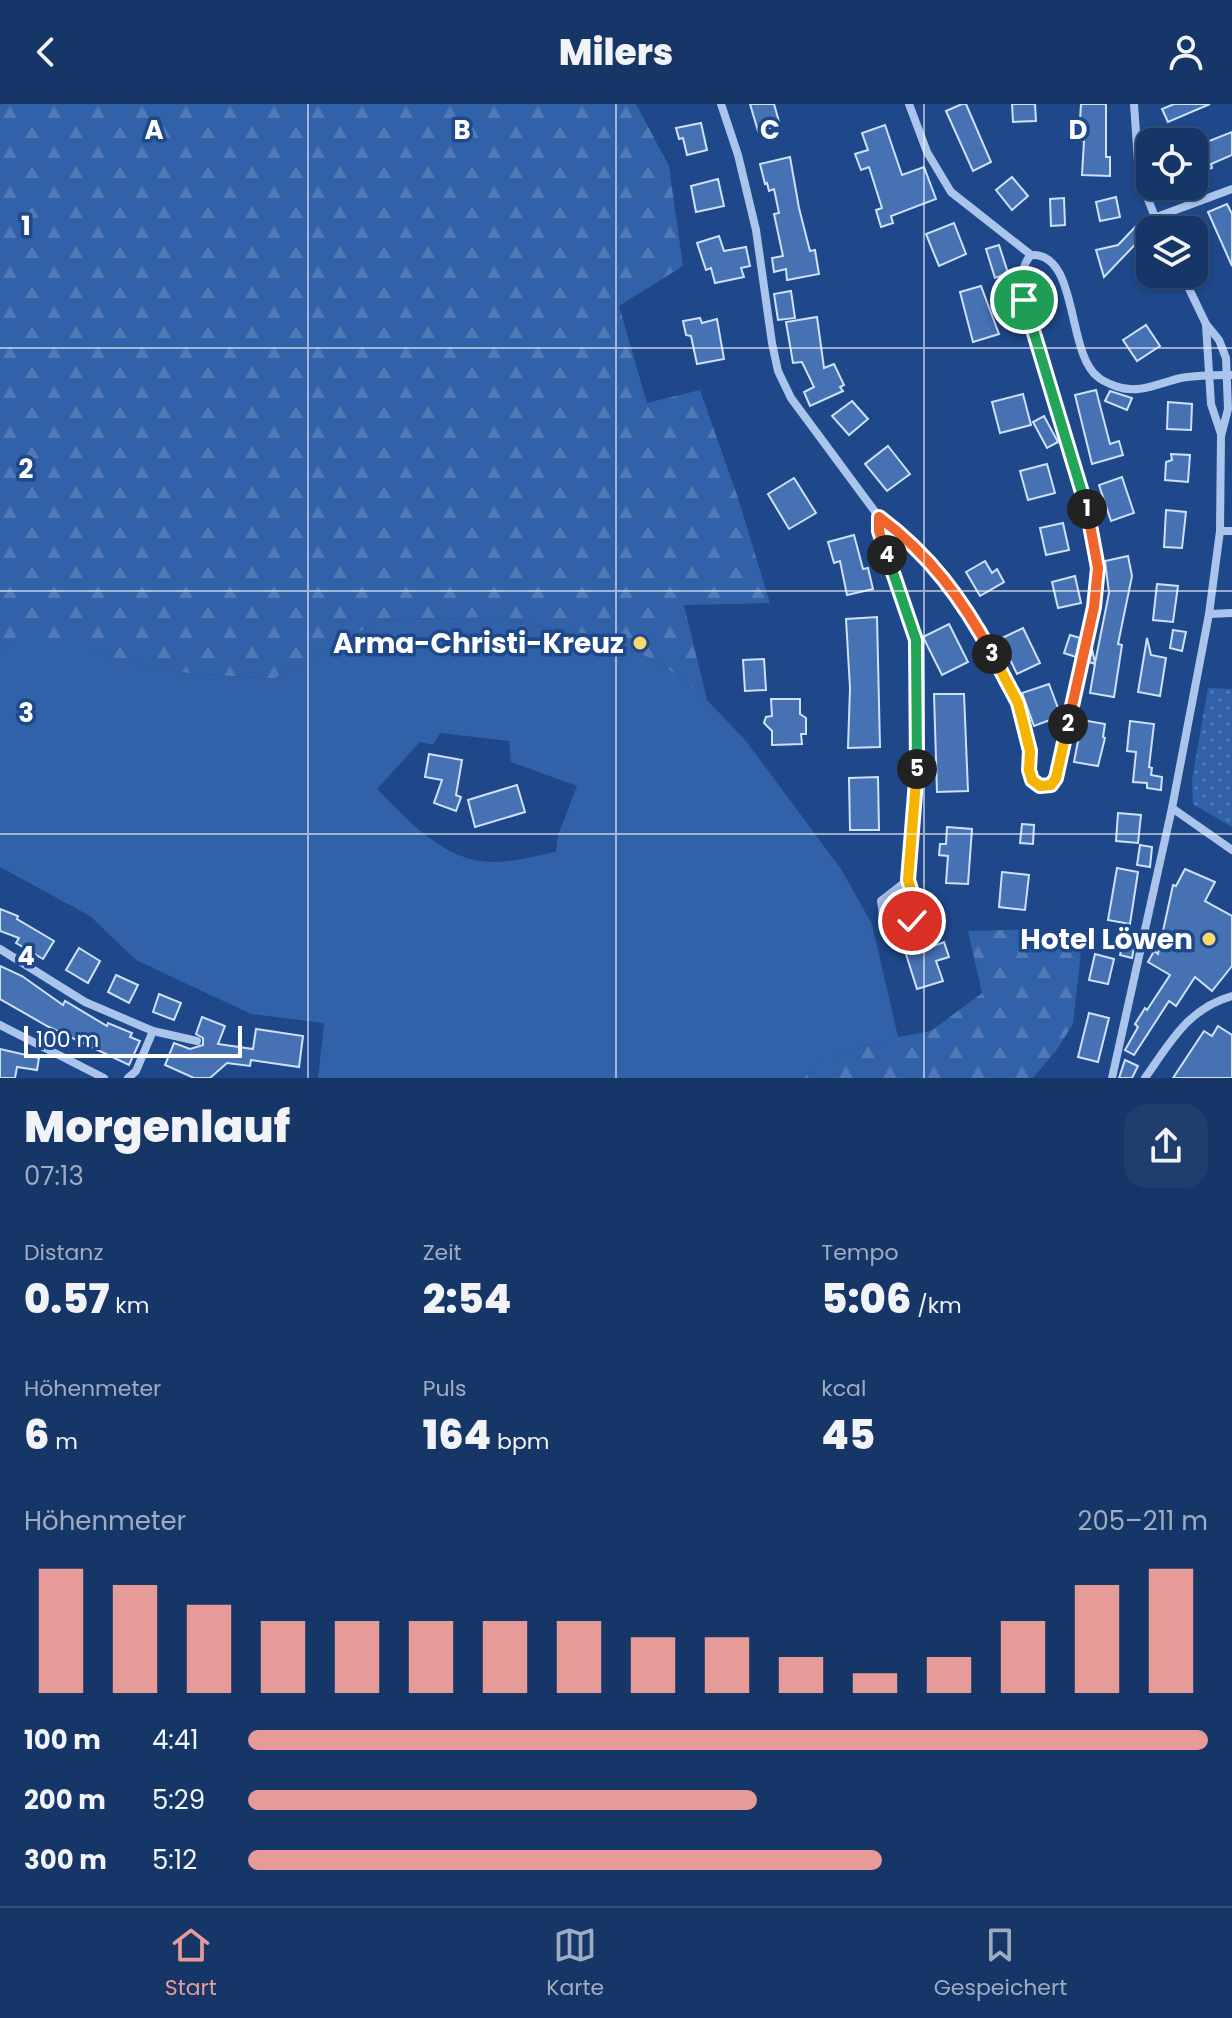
<!DOCTYPE html>
<html lang="de">
<head>
<meta charset="utf-8">
<style>
	:root { --surface:#163668; --page:#1f3e6e; --text:#f1f3f6; --muted:#9eabc0; --line:#35507c; --accent:#e69b98 }
	body { margin:0; font-family:Poppins,sans-serif; background:var(--page); color:var(--text); height:100vh; display:flex; flex-direction:column; font-size:30px; white-space:nowrap }
	* { box-sizing:border-box; margin:0 }
	p { font-size:26px; color:var(--muted) }
	.icon { flex:none; width:44px; height:44px; fill:none; stroke:currentColor; stroke-width:2; stroke-linecap:round; stroke-linejoin:round }
	.map { position:relative; height:974px; overflow:hidden }
	.panel { display:flex; flex-direction:column; background:var(--surface); flex:1 }
	.panel>* { flex:none }
	.buttons { position:absolute; left:1136px; top:24px; display:grid; gap:16px }
	.buttons a { display:grid; place-items:center; width:72px; height:72px; border-radius:16px; background:var(--surface); box-shadow:0 2px 6px #0004,0 0 0 2px var(--line); font-size:40px }
	.scale { position:absolute; left:24px; bottom:20px; width:218px; box-sizing:border-box; padding-left:8px; border:4px solid #fff; border-top:0; font-size:22px; line-height:28px; white-space:nowrap; color:#fff; -webkit-text-stroke:6px #1e488a; paint-order:stroke }
	.pin { position:absolute; display:grid; place-items:center; width:68px; height:68px; color:#fff; margin:-34px; border:4px solid #fff; border-radius:50%; box-shadow:0 2px 8px #0007 }
	.km { position:absolute; width:40px; height:40px; margin:-20px; border-radius:50%; background:#222; color:#fff; font-size:22px; line-height:40px; text-align:center }
	.round { display:grid; place-items:center; flex:none; width:84px; height:84px; border-radius:24px; background:var(--page) }
	.head { display:flex; align-items:center; justify-content:space-between; height:136px; padding:0 24px }
	h1 { font-size:44px; font-weight:800; line-height:60px }
	.metrics { display:grid; grid-template-columns:repeat(3,1fr); gap:12px; height:136px; padding:8px 24px }
	.metrics div { display:grid; align-content:center }
	.metrics b { font-size:40px; font-weight:800 }
	.metrics small { font-size:22px; font-weight:400 }
	.metrics p { font-size:22px }
	.chart { height:224px; padding:16px 24px }
	.chart p { display:flex; justify-content:space-between }
	.chart svg { width:100%; height:144px; margin-top:8px; stroke:var(--accent); stroke-width:6 }
	ul { padding:0 24px; list-style:none; font-size:26px }
	li { display:grid; grid-template-columns:128px 96px 1fr; align-items:center; height:60px }
	li i { height:20px; border-radius:10px; background:var(--accent) }
	header { display:flex; justify-content:space-between; align-items:center; height:104px; padding:0 24px; background:var(--surface); font-size:36px; font-weight:800 }
	.tab-bar { display:flex; justify-content:space-around; align-items:center; height:112px; border-top:2px solid var(--line); background:var(--surface); font-size:22px; color:var(--muted) }
	.tab-bar a { display:grid; justify-items:center; gap:4px }
	.tab-bar .selected { color:var(--accent) }
	.map>svg:first-child { display:block }
	.grass { fill:#3161a8; fill-rule:evenodd }
	.forest { fill:url(#forest-firs) }
	.park { fill:url(#park-dots) }
	.building { fill:#4671b2; stroke:#cfe0f9; stroke-width:2 }
	.lines { fill:none; stroke-linecap:round; stroke-linejoin:round }
	.minor { stroke:#aac4ec; stroke-width:8 }
	.split-1-casing { stroke:#fff; stroke-width:16 }
	.split-2-casing { stroke:#fff; stroke-width:16 }
	.split-3-casing { stroke:#fff; stroke-width:16 }
	.split-4-casing { stroke:#fff; stroke-width:16 }
	.split-5-casing { stroke:#fff; stroke-width:16 }
	.split-6-casing { stroke:#fff; stroke-width:16 }
	.split-1 { stroke:#22a559; stroke-width:10 }
	.split-2 { stroke:#f0652b; stroke-width:10 }
	.split-3 { stroke:#f5b400; stroke-width:10 }
	.split-4 { stroke:#f0652b; stroke-width:10 }
	.split-5 { stroke:#22a559; stroke-width:10 }
	.split-6 { stroke:#f5b400; stroke-width:10 }
	.grid { fill:none; stroke:#fff; stroke-width:2; stroke-opacity:0.55 }
	.poi-dot { fill:#fbd869; stroke:#1e488a; stroke-width:3 }
	.labels { text-anchor:middle; dominant-baseline:central; stroke-width:7; stroke-linejoin:round; paint-order:stroke }
	.poi-label { font-size:28px; font-weight:bold; fill:#fff; stroke:#1e488a; text-anchor:end }
	.grid-label { font-size:26px; text-anchor:middle; font-weight:bold; fill:#fff; stroke:#1e488a; stroke-width:7; stroke-linejoin:round; paint-order:stroke }
</style>
</head>
<body>
<header><svg class="icon" aria-label="back" viewBox="0 0 24 24"><path d="M15 5l-7 7 7 7"/></svg>Milers<svg class="icon" aria-label="person" viewBox="0 0 24 24"><circle cx="12" cy="8" r="4"/><path d="M4 21q1-7 8-7t8 7"/></svg></header>
<div class="map">
<svg width="1232" height="974" viewBox="0 0 1232 974">
	<defs>
		<pattern id="forest-firs" width="22" height="20" patternUnits="userSpaceOnUse" patternTransform="scale(2)"><rect width="22" height="20" fill="#3161a8"/><path d="M5 1l3.5 6h-7zM16 11l3.5 6h-7z" fill="#5079b5"/></pattern>
		<pattern id="park-dots" width="8" height="8" patternUnits="userSpaceOnUse" patternTransform="scale(2)"><rect width="8" height="8" fill="#3161a8"/><path d="M2 2h.1M6 6h.1" fill="none" stroke="#5079b5" stroke-width="1.8" stroke-linecap="round"/></pattern>
	</defs>
	<rect width="100%" height="100%" fill="#1e488a"/>
	<!-- grass -->
	<path class="grass" d="M 490,513 L 605,533 L 662,560 L 707,596 L 746,637 L 841,765 L 872,820 L 898,933 L 820,956 L 804,974 L 318,974 L 324,919 L 251,910 L 136,856 L 90,812 L 0,763 L 0,547 L 21,527 L 163,567 L 273,575 L 379,517 ZM 440,629 L 509,637 L 511,658 L 577,682 L 558,731 L 556,748 C 535,752 510,759 488,758 C 442,755 408,716 377,685 L 420,638 L 433,641 Z"/>
	<!-- forest -->
	<g class="forest">
		<polygon points="0,0 636,0 669,62 683,162 619,202 647,299 700,286 738,394 770,499 684,501 707,596 662,560 605,533 490,513 379,517 273,575 163,567 21,528 0,547"/>
		<polygon points="1036,825 1081,847 1073,920 1058,944 1033,974 804,974 820,956 898,933 931,927 982,889 968,827"/>
	</g>
	<!-- park -->
	<polygon class="park" points="1208,584 1232,585 1232,723 1193,700 1192,676"/>
	<!-- building -->
	<g class="building">
		<polygon points="750,0 774,0 780,21 758,27"/>
		<polygon points="962,0 966,0 991,58 973,67 946,7"/>
		<polygon points="1012,0 1035,0 1036,17 1013,18"/>
		<polygon points="1081,0 1106,0 1106,53 1110,53 1110,72 1082,71 1084,37 1074,37 1074,16 1080,16"/>
		<polygon points="1174,0 1210,0 1168,18 1162,5"/>
		<polygon points="701,19 707,46 687,51 683,34 679,35 676,24"/>
		<polygon points="885,21 902,71 924,63 936,95 891,112 893,119 881,123 876,106 882,104 869,63 861,66 855,50 868,46 862,29"/>
		<polygon points="1232,28 1232,51 1211,60 1212,64 1194,71 1194,43"/>
		<polygon points="790,53 799,104 810,147 815,146 819,170 787,176 786,165 774,168 772,154 783,152 774,110 779,109 774,85 769,87 767,79 765,80 760,60"/>
		<polygon points="1012,73 1028,92 1012,106 996,86"/>
		<polygon points="718,75 724,102 696,108 691,82"/>
		<polygon points="1116,93 1120,113 1100,117 1096,98"/>
		<polygon points="1064,94 1065,121 1051,122 1050,95"/>
		<polygon points="1227,100 1232,110 1232,162 1208,108"/>
		<polygon points="954,119 966,150 939,162 926,130"/>
		<polygon points="1139,119 1148,127 1104,173 1096,146 1118,141"/>
		<polygon points="719,132 724,147 746,143 750,162 741,164 744,173 715,179 711,164 706,166 697,139"/>
		<polygon points="999,141 1008,169 995,174 986,145"/>
		<polygon points="981,182 999,230 973,238 960,188"/>
		<polygon points="791,187 795,214 778,216 774,190"/>
		<polygon points="817,213 824,264 834,260 844,281 840,283 843,287 810,302 804,288 814,283 802,258 793,259 786,218"/>
		<polygon points="700,214 702,219 717,215 724,255 697,260 691,232 686,231 683,217"/>
		<polygon points="1146,221 1160,242 1137,257 1123,236"/>
		<polygon points="1096,286 1110,340 1119,337 1123,351 1092,360 1075,291"/>
		<polygon points="1110,287 1132,294 1127,306 1105,297"/>
		<polygon points="1023,290 1031,321 1000,329 992,298"/>
		<polygon points="852,297 868,315 849,331 832,312"/>
		<polygon points="1168,298 1192,300 1191,326 1167,325"/>
		<polygon points="1044,312 1058,338 1047,344 1033,318"/>
		<polygon points="888,342 910,370 887,387 865,360"/>
		<polygon points="1171,350 1190,351 1188,378 1165,376 1166,358 1172,356"/>
		<polygon points="1047,360 1055,389 1028,396 1020,367"/>
		<polygon points="1122,373 1134,409 1111,417 1099,381"/>
		<polygon points="794,374 816,409 789,425 768,390"/>
		<polygon points="1166,406 1186,408 1182,444 1164,443"/>
		<polygon points="1063,419 1069,446 1046,451 1040,424"/>
		<polygon points="854,431 863,465 868,464 873,485 847,491 840,457 834,459 828,438"/>
		<polygon points="1128,452 1132,472 1118,540 1122,541 1114,593 1090,589 1095,560 1089,558 1092,545 1095,559 1109,489 1105,457"/>
		<polygon points="985,457 992,469 997,465 1004,478 980,492 966,468"/>
		<polygon points="1075,472 1081,499 1058,504 1052,478"/>
		<polygon points="1157,480 1178,482 1173,518 1153,516"/>
		<polygon points="877,513 880,643 848,644 850,584 846,515"/>
		<polygon points="949,520 968,558 942,571 923,533"/>
		<polygon points="1023,524 1040,559 1017,570 1000,535"/>
		<polygon points="1173,526 1186,528 1182,547 1170,544"/>
		<polygon points="1070,531 1080,534 1076,553 1064,549"/>
		<polygon points="1147,534 1151,551 1166,554 1160,592 1138,588"/>
		<polygon points="764,555 766,586 745,587 743,556"/>
		<polygon points="1049,580 1061,612 1034,622 1022,589"/>
		<polygon points="934,590 964,590 968,687 937,688"/>
		<polygon points="771,595 800,595 800,610 806,614 806,630 801,630 802,640 772,641 772,627 764,619 766,613 772,612"/>
		<polygon points="1082,616 1105,620 1103,633 1105,634 1098,662 1074,658"/>
		<polygon points="1130,617 1154,620 1149,663 1152,664 1151,671 1162,673 1161,686 1147,684 1147,679 1133,678 1136,648 1127,647"/>
		<polygon points="429,650 462,656 456,691 461,693 456,707 434,699 442,676 425,673"/>
		<polygon points="878,673 879,726 850,726 849,674"/>
		<polygon points="517,681 525,708 475,723 468,696"/>
		<polygon points="1118,709 1141,711 1138,739 1116,737"/>
		<polygon points="1022,720 1034,721 1033,740 1020,739"/>
		<polygon points="947,723 972,725 968,780 946,779 948,752 939,751 940,740 946,740"/>
		<polygon points="1140,741 1152,743 1150,763 1137,761"/>
		<polygon points="1117,764 1138,768 1130,820 1108,816"/>
		<polygon points="1185,765 1215,778 1205,797 1232,812 1232,862 1212,887 1195,873 1176,902 1169,897 1134,951 1125,946 1138,923 1135,920 1145,904 1147,906 1170,871 1148,858 1154,847 1158,850 1173,781 1176,782"/>
		<polygon points="1002,768 1029,771 1025,806 999,803"/>
		<polygon points="0,805 18,812 17,815 54,837 43,855 16,839 19,834 0,827"/>
		<polygon points="1126,826 1137,829 1132,854 1120,851"/>
		<polygon points="928,836 931,843 944,838 949,853 936,857 943,877 917,885 904,844"/>
		<polygon points="79,844 100,857 88,879 66,866"/>
		<polygon points="1095,850 1114,855 1108,880 1089,876"/>
		<polygon points="0,862 22,872 63,901 65,897 107,922 108,919 132,929 130,933 140,937 129,961 47,922 0,895"/>
		<polygon points="116,871 138,881 129,899 108,888"/>
		<polygon points="159,890 181,899 174,916 153,908"/>
		<polygon points="1089,909 1109,914 1098,958 1078,953"/>
		<polygon points="202,913 225,922 218,940 253,945 256,925 303,932 299,963 251,956 250,962 227,959 210,974 194,974 165,961 174,939 190,945 203,941 203,934 196,930"/>
		<polygon points="1218,922 1232,931 1232,974 1173,974 1204,927 1212,932"/>
		<polygon points="0,945 39,954 37,966 17,963 15,974 0,974"/>
		<polygon points="1125,956 1138,962 1132,974 1119,974"/>
	</g>
	<g class="lines">
		<!-- minor -->
		<g class="minor">
			<path d="M 721,0 L 738,51 L 756,126 L 772,239 L 778,267 L 791,294 L 879,413 L 897,426 L 948,477 L 966,503 L 1018,599 L 1030,647 L 1029,666 L 1032,676 L 1040,682 L 1051,681 L 1056,674 L 1094,503 L 1098,464 L 1083,388 L 1024,196 C 1023,179 1019,164 1031,151"/>
			<polyline points="909,0 927,48 951,88 1031,151"/>
			<polyline points="1134,0 1139,72 1160,126"/>
			<polyline points="1154,114 1232,85"/>
			<path d="M 1031,151 C 1079,148 1066,249 1098,273 C 1102,277 1110,280 1115,282 C 1138,291 1159,279 1181,274 C 1197,271 1215,271 1231,271"/>
			<polyline points="1206,221 1211,300 1221,330"/>
			<polyline points="879,413 883,441 916,536 918,644 912,749 908,776 918,807 912,817 893,818 883,811 881,797 908,776"/>
			<polyline points="1220,427 1232,427"/>
			<polyline points="1209,510 1232,509"/>
			<polyline points="1172,704 1232,746"/>
			<polyline points="0,845 85,898 153,927 197,937"/>
			<polyline points="0,921 104,974"/>
			<polyline points="128,974 136,967 153,927"/>
			<polyline points="1112,974 1172,704 1209,510 1220,427 1221,332 1228,305 1226,254 1219,236 1206,220 1182,170"/>
			<path d="M 1145,974 C 1170,939 1188,904 1232,892"/>
		</g>
	</g>
	<g class="lines">
		<defs>
			<polyline id="split-1" points="1024,196 1087,405"/>
			<polyline id="split-2" points="1068,620 1094,503 1098,464 1087,405"/>
			<polyline id="split-3" points="992,550 1018,599 1030,647 1029,666 1032,676 1040,682 1051,681 1056,674 1068,620"/>
			<path id="split-4" d="M 887,451 L 879,427 L 879,413 C 930,451 962,495 992,550"/>
			<polyline id="split-5" points="887,451 916,536 917,665"/>
			<polyline id="split-6" points="912,817 918,807 908,776 917,665"/>
		</defs>
		<!-- split-1 casing -->
		<use href="#split-1" class="split-1-casing"/>
		<!-- split-2 casing -->
		<use href="#split-2" class="split-2-casing"/>
		<!-- split-3 casing -->
		<use href="#split-3" class="split-3-casing"/>
		<!-- split-4 casing -->
		<use href="#split-4" class="split-4-casing"/>
		<!-- split-5 casing -->
		<use href="#split-5" class="split-5-casing"/>
		<!-- split-6 casing -->
		<use href="#split-6" class="split-6-casing"/>
		<!-- split-1 -->
		<use href="#split-1" class="split-1"/>
		<!-- split-2 -->
		<use href="#split-2" class="split-2"/>
		<!-- split-3 -->
		<use href="#split-3" class="split-3"/>
		<!-- split-4 -->
		<use href="#split-4" class="split-4"/>
		<!-- split-5 -->
		<use href="#split-5" class="split-5"/>
		<!-- split-6 -->
		<use href="#split-6" class="split-6"/>
	</g>
	<!-- grid -->
	<path class="grid" d="M 308,0 L 308,974M 616,0 L 616,974M 924,0 L 924,974M 0,244 L 1232,244M 0,487 L 1232,487M 0,730 L 1232,730"/>
	<!-- markers -->
	<g class="poi-dot">
		<circle cx="640" cy="539" r="8"/>
		<circle cx="1209" cy="835" r="8"/>
	</g>
	<g class="labels">
		<!-- poi labels -->
		<g class="poi-label">
			<text x="624" y="539">Arma-Christi-Kreuz</text>
			<text x="1193" y="835">Hotel Löwen</text>
		</g>
	</g>
	<g class="grid-label">
		<text x="154" y="35">A</text>
		<text x="462" y="35">B</text>
		<text x="770" y="35">C</text>
		<text x="1078" y="35">D</text>
		<text x="26" y="131">1</text>
		<text x="26" y="374">2</text>
		<text x="26" y="618">3</text>
		<text x="26" y="861">4</text>
	</g>
</svg>
<div class="buttons">
<a><svg class="icon" aria-label="locate" viewBox="0 0 24 24"><circle cx="12" cy="12" r="6"/><path d="M12 2v4M12 18v4M2 12h4M18 12h4"/></svg></a>
<a><svg class="icon" aria-label="layers" viewBox="0 0 24 24"><path d="M12 4l9 5-9 5-9-5zM3 14l9 5 9-5"/></svg></a>
</div>
<div class="scale">100 m</div>
<div class="pin" style="left:1024px;top:196px;background:#1e9e55"><svg class="icon" aria-label="arrive" viewBox="0 0 24 24"><path d="M6 21V4h12l-3 4 3 4H6"/></svg></div>
<div class="pin" style="left:912px;top:817px;background:#d93025"><svg class="icon" aria-label="check" viewBox="0 0 24 24"><path d="M5 12l5 5 9-10"/></svg></div>
<b class="km" style="left:1087px;top:405px">1</b>
<b class="km" style="left:1068px;top:620px">2</b>
<b class="km" style="left:992px;top:550px">3</b>
<b class="km" style="left:887px;top:451px">4</b>
<b class="km" style="left:917px;top:665px">5</b>
</div>
<section class="panel">
<div class="head"><div><h1>Morgenlauf</h1><p>07:13</p></div><a class="round"><svg class="icon" aria-label="share" viewBox="0 0 24 24"><path d="M12 15V3M7 8l5-5 5 5M5 13v7h14v-7"/></svg></a></div>
<div class="metrics">
<div><p>Distanz</p><b>0.57<small> km</small></b></div>
<div><p>Zeit</p><b>2:54</b></div>
<div><p>Tempo</p><b>5:06<small> /km</small></b></div>
</div>
<div class="metrics">
<div><p>Höhenmeter</p><b>6<small> m</small></b></div>
<div><p>Puls</p><b>164<small> bpm</small></b></div>
<div><p>kcal</p><b>45</b></div>
</div>
<div class="chart"><p><span>Höhenmeter</span>205–211 m</p>
<svg viewBox="0 0 160 44" preserveAspectRatio="none"><path d="M5 44V6M15 44V11M25 44V17M35 44V22M45 44V22M55 44V22M65 44V22M75 44V22M85 44V27M95 44V27M105 44V33M115 44V38M125 44V33M135 44V22M145 44V11M155 44V6"/></svg>
</div>
<ul>
<li><b>100 m</b>4:41<i style="width:100%"></i></li>
<li><b>200 m</b>5:29<i style="width:53%"></i></li>
<li><b>300 m</b>5:12<i style="width:66%"></i></li>
</ul>
</section>
<nav class="tab-bar">
<a class="selected"><svg class="icon" aria-label="home" viewBox="0 0 24 24"><path d="M3 11l9-7 9 7M6 9v11h12V9"/></svg>Start</a>
<a><svg class="icon" aria-label="map" viewBox="0 0 24 24"><path d="M3 6l6-2 6 2 6-2v14l-6 2-6-2-6 2zM9 4v14M15 6v14"/></svg>Karte</a>
<a><svg class="icon" aria-label="saved" viewBox="0 0 24 24"><path d="M7 4h10v16l-5-4-5 4z"/></svg>Gespeichert</a>
</nav>
</body>
</html>
